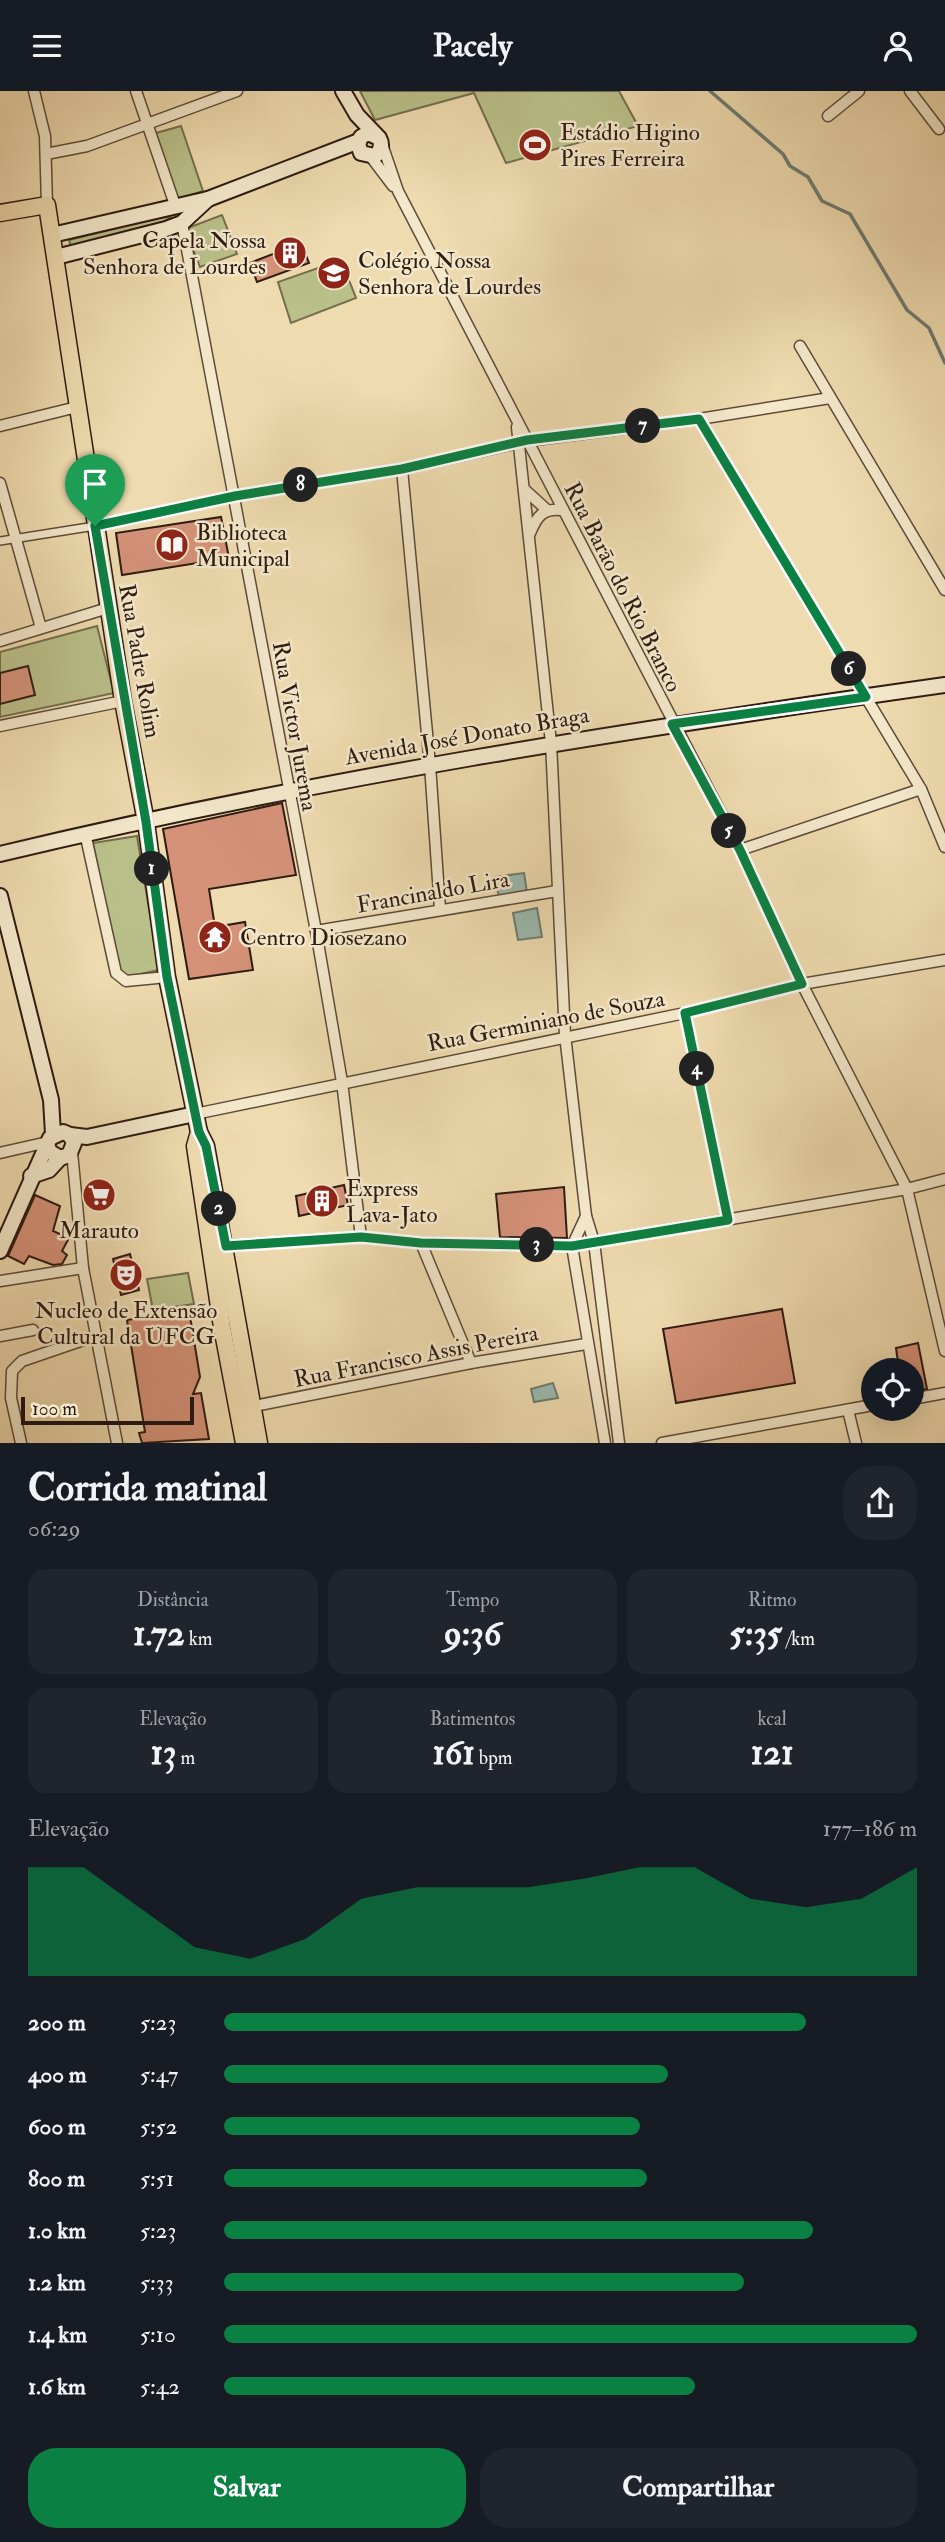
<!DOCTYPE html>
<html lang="pt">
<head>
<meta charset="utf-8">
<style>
	:root { --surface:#171b24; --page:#20242c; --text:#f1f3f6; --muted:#9ea1a6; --accent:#0b8043 }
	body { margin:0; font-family:"IM FELL Double Pica",serif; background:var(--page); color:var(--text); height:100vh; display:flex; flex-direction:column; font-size:26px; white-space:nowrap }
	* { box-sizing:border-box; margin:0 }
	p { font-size:23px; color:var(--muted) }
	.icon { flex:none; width:38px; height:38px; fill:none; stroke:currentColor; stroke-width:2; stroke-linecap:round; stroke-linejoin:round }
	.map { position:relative; height:1352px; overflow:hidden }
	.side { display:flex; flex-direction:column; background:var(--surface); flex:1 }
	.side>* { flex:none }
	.tools { position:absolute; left:861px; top:1267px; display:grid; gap:14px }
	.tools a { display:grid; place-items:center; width:63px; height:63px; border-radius:50%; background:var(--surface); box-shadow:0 7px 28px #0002; font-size:35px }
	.scale { position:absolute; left:21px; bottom:18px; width:173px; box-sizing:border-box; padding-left:7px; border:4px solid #2e1b12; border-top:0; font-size:19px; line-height:24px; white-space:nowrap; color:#2e1b12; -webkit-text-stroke:5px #f4e8cb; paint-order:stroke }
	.pin { position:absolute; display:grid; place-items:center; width:60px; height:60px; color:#fff; margin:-72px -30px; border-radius:50% 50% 50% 0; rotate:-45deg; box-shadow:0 0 7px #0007 }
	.pin .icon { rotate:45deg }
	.km { position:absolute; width:35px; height:35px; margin:-18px; border-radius:50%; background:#222; color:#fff; font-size:19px; line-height:35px; text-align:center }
	.round { display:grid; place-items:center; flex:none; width:74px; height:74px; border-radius:28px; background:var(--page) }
	.headline { display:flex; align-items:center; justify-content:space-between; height:119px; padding:0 28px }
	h1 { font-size:38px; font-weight:700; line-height:52px }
	.figures { display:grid; grid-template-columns:repeat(3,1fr); gap:10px; height:119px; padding:7px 28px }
	.figures div { display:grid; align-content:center; border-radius:18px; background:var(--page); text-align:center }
	.figures b { font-size:35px; font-weight:700 }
	.figures small { font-size:19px; font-weight:400 }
	.figures p { font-size:19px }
	.chart { height:196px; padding:14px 28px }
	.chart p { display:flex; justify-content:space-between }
	.chart svg { width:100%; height:126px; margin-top:7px; fill:var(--accent); opacity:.7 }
	.button { display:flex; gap:14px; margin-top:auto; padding:14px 28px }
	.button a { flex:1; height:80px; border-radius:28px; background:var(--accent); color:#fff; font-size:28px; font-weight:700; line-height:80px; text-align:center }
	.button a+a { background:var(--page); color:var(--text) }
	ul { padding:0 28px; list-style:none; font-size:23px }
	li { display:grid; grid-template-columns:112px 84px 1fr; align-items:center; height:52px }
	li i { height:18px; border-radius:9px; background:var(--accent) }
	header { display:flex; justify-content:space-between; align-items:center; height:91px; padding:0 28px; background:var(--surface); font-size:32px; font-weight:700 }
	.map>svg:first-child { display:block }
	.green { fill:#bac08a; stroke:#746e4e; stroke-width:2 }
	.water { fill:#9abab1; stroke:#6f7a71; stroke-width:2 }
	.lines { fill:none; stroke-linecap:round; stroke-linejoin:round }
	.stream { stroke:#6f7a71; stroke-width:3.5 }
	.building { fill:#d59279; stroke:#2e1b12; stroke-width:2 }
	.pedestrian-casing { stroke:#5e4b39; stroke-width:10 }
	.minor-casing { stroke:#5e4b39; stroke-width:13 }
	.secondary-casing { stroke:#2e1b12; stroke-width:18 }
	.primary-casing { stroke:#2e1b12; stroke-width:19 }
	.pedestrian { stroke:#f4e8cb; stroke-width:7 }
	.minor { stroke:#f4e8cb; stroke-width:10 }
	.secondary { stroke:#f4e8cb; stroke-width:14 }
	.primary { stroke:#eedbaf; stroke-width:16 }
	.route-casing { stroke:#fff; stroke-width:14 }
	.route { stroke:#0b8043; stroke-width:9 }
	.labels { text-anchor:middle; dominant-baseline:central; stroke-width:5; stroke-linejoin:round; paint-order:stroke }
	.poi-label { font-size:23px; fill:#2e1b12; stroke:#f4e8cb; text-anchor:start }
	.street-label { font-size:23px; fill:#2e1b12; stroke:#f4e8cb }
</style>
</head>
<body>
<header><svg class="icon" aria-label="menu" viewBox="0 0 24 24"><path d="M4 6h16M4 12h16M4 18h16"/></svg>Pacely<svg class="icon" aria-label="person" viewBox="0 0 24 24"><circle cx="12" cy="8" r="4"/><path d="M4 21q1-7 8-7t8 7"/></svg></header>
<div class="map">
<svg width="945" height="1352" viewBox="0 0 945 1352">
	<rect width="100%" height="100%" fill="#eedbaf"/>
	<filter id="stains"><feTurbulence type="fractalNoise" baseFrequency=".00286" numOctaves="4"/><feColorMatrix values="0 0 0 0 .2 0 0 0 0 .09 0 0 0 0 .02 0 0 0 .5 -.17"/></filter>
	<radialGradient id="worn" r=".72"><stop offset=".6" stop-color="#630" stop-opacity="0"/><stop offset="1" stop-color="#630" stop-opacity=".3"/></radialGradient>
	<!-- green -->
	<g class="green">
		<polygon points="360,0 619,0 638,35 506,72 474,2 375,29"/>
		<polygon points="181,35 203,100 175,109 156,42"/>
		<polygon points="222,124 237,163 200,176 185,138"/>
		<polygon points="162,126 172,127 160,137 71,155 69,149"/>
		<polygon points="341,169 356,207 291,232 278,191"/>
		<polygon points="97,535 114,602 0,626 0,561"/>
		<polygon points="137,745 159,879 121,887 93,752"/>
		<polygon points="188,1182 194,1213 153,1219 147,1188"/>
	</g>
	<!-- water -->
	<g class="water">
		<polygon points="524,782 527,801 499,805 494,786"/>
		<polygon points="537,817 542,846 518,849 513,822"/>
		<polygon points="553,1292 558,1307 534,1311 531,1298"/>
	</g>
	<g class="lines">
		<!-- stream -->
		<polyline class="stream" points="710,0 783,63 790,75 808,86 822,110 850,123 907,219 929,237 945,272"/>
	</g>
	<!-- building -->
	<g class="building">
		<polygon points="301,152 309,172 257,191 250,172"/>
		<polygon points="221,426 229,467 122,484 116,442"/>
		<polygon points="28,575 35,604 0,613 0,582"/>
		<polygon points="282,712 296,784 209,798 215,836 245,831 253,879 189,888 163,738"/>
		<polygon points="344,1094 348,1114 299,1125 296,1105"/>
		<polygon points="564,1096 567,1147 500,1146 496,1103"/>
		<polygon points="35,1104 60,1115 53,1140 69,1147 62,1160 67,1164 62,1173 53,1174 29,1165 24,1173 8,1165"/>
		<polygon points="130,1163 139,1199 121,1204 113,1168"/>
		<polygon points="782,1218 795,1292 676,1312 663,1238"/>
		<polygon points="189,1219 200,1286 193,1303 201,1302 209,1348 142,1352 139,1342 145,1341 127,1229"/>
		<polygon points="918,1252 927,1298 912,1300 912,1279 899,1279 896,1257"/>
	</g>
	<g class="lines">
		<defs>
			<polyline id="pedestrian" points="0,450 95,435"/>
			<g id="minor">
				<polyline points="34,0 45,45 47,114"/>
				<polyline points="136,0 175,114"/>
				<polyline points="910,0 939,38"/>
				<polyline points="828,25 859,0"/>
				<polyline points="382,53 398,100 740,759 802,893 907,1098 945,1260"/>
				<polyline points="46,63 87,55 237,0"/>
				<polyline points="371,66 393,95"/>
				<polyline points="182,132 316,840 342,991 361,1146"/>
				<polyline points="800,255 945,499"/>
				<polyline points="699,328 921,698 945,756"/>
				<polyline points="0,335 77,316"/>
				<polyline points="517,336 551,652 565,944 586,1125 594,1151 619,1352"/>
				<polyline points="402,378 430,674 440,818"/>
				<polyline points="0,392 41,537"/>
				<polyline points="524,398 547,419"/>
				<polyline points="95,435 235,405 402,378 527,350 699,328 830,307"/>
				<path d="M 530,442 C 537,425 543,417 562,419"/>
				<polyline points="0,550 108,517"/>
				<polyline points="0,635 123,610"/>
				<polyline points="85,742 116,882 126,890 167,886"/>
				<polyline points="740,759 921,698"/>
				<polyline points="316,840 557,800"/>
				<polyline points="685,922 728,1129"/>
				<polyline points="195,1023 685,922 802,893 945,869"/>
				<polyline points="72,1061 83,1177 117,1352"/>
				<polyline points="0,1062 48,1051"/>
				<polyline points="586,1125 572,1155 605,1352"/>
				<polyline points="421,1152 471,1272"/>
				<polyline points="221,1155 361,1146 421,1152 572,1155 907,1098 945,1088"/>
				<polyline points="0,1190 83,1177"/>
				<polyline points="0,1245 33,1239"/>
				<polyline points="912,1308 945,1302"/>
				<polyline points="254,1315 471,1272 586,1253"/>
				<polyline points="848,1319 856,1352"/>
				<polyline points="21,1352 11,1307 12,1280 22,1270 95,1245"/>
				<polyline points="662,1352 873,1314"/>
			</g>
			<g id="secondary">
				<path d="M 343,0 L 357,24 L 379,47 C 383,54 381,60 375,65 L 361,62 L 358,53 L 361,46 L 368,42 L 379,47"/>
				<polyline points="52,144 208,108 359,50"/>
				<polyline points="56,166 166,138 182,132 208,108"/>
				<path d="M 0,763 C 312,688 628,639 945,594"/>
				<polyline points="0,805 51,1009 53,1043"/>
				<polyline points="70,1044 87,1046 195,1023"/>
				<polyline points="31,1085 49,1079 60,1067"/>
				<polyline points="0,1160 50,1047 63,1041 70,1044 74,1052 69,1064 60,1067 50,1061 47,1054"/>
			</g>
			<g id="primary">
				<polyline points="0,122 47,114 123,610 146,731 167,886 199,1041 206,1055 259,1352"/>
				<polyline points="199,1041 195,1055 222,1236 244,1352"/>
			</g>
		</defs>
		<!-- pedestrian casing -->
		<use href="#pedestrian" class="pedestrian-casing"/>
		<!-- minor casing -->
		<use href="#minor" class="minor-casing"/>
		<!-- secondary casing -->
		<use href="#secondary" class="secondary-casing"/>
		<!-- primary casing -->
		<use href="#primary" class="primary-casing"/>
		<!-- pedestrian -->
		<use href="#pedestrian" class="pedestrian"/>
		<!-- minor -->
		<use href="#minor" class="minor"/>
		<!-- secondary -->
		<use href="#secondary" class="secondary"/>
		<!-- primary -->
		<use href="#primary" class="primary"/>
	</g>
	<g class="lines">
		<defs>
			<polygon id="route" points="699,328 866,606 672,633 740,759 802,893 685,922 728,1129 572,1155 421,1152 361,1146 226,1155 206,1055 199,1041 167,886 146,731 95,435 235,405 402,378 527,349"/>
		</defs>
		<!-- route casing -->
		<use href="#route" class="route-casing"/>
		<!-- route -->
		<use href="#route" class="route"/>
	</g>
	<!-- icons -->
	<defs>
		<symbol id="stadium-disc" viewBox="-11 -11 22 22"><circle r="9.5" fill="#8f2418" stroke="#f4e8cb"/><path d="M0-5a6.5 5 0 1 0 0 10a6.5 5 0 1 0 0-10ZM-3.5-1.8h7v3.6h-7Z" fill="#fff"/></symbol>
		<symbol id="building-disc" viewBox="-11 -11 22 22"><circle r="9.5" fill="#8f2418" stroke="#f4e8cb"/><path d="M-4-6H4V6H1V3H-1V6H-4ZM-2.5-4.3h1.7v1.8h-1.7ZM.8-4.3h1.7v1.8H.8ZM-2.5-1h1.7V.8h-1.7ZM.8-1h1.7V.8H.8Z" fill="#fff"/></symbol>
		<symbol id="university-disc" viewBox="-11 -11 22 22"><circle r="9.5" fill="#8f2418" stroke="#f4e8cb"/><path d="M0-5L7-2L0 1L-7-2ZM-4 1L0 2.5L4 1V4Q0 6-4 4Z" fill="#fff"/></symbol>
		<symbol id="library-disc" viewBox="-11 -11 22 22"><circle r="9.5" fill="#8f2418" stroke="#f4e8cb"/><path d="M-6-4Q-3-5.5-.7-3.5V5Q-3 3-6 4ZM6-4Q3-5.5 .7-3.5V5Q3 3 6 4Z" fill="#fff"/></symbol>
		<symbol id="temple-disc" viewBox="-11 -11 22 22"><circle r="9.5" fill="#8f2418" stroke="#f4e8cb"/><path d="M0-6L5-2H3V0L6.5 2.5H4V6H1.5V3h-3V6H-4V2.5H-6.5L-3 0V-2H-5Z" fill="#fff"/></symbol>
		<symbol id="supermarket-disc" viewBox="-11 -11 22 22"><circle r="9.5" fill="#8f2418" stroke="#f4e8cb"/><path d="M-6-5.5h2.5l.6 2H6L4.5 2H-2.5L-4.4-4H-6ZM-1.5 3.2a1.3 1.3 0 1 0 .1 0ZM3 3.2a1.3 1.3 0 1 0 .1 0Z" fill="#fff"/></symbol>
		<symbol id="theatre-disc" viewBox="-11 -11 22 22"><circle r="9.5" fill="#8f2418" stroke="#f4e8cb"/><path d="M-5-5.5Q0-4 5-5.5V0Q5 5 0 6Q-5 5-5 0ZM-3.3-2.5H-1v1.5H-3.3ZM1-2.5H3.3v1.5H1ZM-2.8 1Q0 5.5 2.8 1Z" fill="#fff"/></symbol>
	</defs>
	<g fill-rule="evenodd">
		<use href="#stadium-disc" x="516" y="35" width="38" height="38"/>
		<use href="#building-disc" x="271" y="143" width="38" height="38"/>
		<use href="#university-disc" x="315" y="163" width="38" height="38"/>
		<use href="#library-disc" x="153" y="435" width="38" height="38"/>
		<use href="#temple-disc" x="196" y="827" width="38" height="38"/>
		<use href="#supermarket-disc" x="80" y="1085" width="38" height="38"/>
		<use href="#building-disc" x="303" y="1091" width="38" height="38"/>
		<use href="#theatre-disc" x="107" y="1165" width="38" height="38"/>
	</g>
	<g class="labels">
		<!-- poi labels -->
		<g class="poi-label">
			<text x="560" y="41">Estádio Higino<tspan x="560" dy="26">Pires Ferreira</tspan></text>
			<text x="266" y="149" text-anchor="end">Capela Nossa<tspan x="266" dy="26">Senhora de Lourdes</tspan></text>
			<text x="358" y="169">Colégio Nossa<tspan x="358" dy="26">Senhora de Lourdes</tspan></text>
			<text x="196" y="441">Biblioteca<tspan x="196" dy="26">Municipal</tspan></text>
			<text x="240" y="846">Centro Diosezano</text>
			<text x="346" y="1097">Express<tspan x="346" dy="26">Lava-Jato</tspan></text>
			<text x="99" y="1139" text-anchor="middle">Marauto</text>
			<text x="126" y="1219" text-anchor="middle">Nucleo de Extensão<tspan x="126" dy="26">Cultural da UFCG</tspan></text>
		</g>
		<!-- street labels -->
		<g class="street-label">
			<text transform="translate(623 496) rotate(63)">Rua Barāo do Rio Branco</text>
			<text transform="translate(140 570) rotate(80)">Rua Padre Rolim</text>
			<text transform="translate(295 635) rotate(80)">Rua Victor Jurema</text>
			<text transform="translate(467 645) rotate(-10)">Avenida José Donato Braga</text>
			<text transform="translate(433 801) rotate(-10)">Francinaldo Lira</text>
			<text transform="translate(546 930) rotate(-11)">Rua Germiniano de Souza</text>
			<text transform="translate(416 1265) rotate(-11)">Rua Francisco Assis Pereira</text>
		</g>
	</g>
	<rect width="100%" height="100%" filter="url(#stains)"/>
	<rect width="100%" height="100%" fill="url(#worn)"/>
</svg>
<div class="tools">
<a><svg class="icon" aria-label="locate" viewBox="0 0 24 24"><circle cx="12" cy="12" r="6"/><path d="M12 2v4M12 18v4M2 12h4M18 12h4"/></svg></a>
</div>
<div class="scale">100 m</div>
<div class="pin" style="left:95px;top:435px;background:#1e9e55"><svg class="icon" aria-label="arrive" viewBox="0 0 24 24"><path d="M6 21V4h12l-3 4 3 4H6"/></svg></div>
<b class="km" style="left:152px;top:778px">1</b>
<b class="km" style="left:219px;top:1118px">2</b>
<b class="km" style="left:537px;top:1154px">3</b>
<b class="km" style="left:697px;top:978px">4</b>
<b class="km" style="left:729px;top:740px">5</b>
<b class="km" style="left:849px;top:578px">6</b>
<b class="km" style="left:643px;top:335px">7</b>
<b class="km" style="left:301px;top:394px">8</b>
</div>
<section class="side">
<div class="headline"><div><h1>Corrida matinal</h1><p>06:29</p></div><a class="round"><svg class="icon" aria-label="share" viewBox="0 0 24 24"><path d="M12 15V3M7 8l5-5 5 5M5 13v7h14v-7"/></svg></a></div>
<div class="figures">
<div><p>Distância</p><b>1.72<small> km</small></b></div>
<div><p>Tempo</p><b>9:36</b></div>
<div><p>Ritmo</p><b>5:35<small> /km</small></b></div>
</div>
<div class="figures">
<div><p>Elevação</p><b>13<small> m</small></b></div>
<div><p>Batimentos</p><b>161<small> bpm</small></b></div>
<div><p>kcal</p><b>121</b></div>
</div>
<div class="chart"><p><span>Elevação</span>177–186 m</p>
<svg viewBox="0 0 160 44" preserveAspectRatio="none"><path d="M0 44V6L10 6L20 20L30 34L40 38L50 31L60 17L70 13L80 13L90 13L100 10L110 6L120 6L130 17L140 20L150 17L160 6V44z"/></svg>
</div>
<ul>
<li><b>200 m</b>5:23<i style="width:84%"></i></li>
<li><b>400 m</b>5:47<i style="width:64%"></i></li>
<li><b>600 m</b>5:52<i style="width:60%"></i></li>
<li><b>800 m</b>5:51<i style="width:61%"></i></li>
<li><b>1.0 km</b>5:23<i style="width:85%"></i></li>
<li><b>1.2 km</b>5:33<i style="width:75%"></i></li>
<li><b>1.4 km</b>5:10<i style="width:100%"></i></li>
<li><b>1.6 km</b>5:42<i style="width:68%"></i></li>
</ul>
<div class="button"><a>Salvar</a><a>Compartilhar</a></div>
</section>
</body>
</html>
